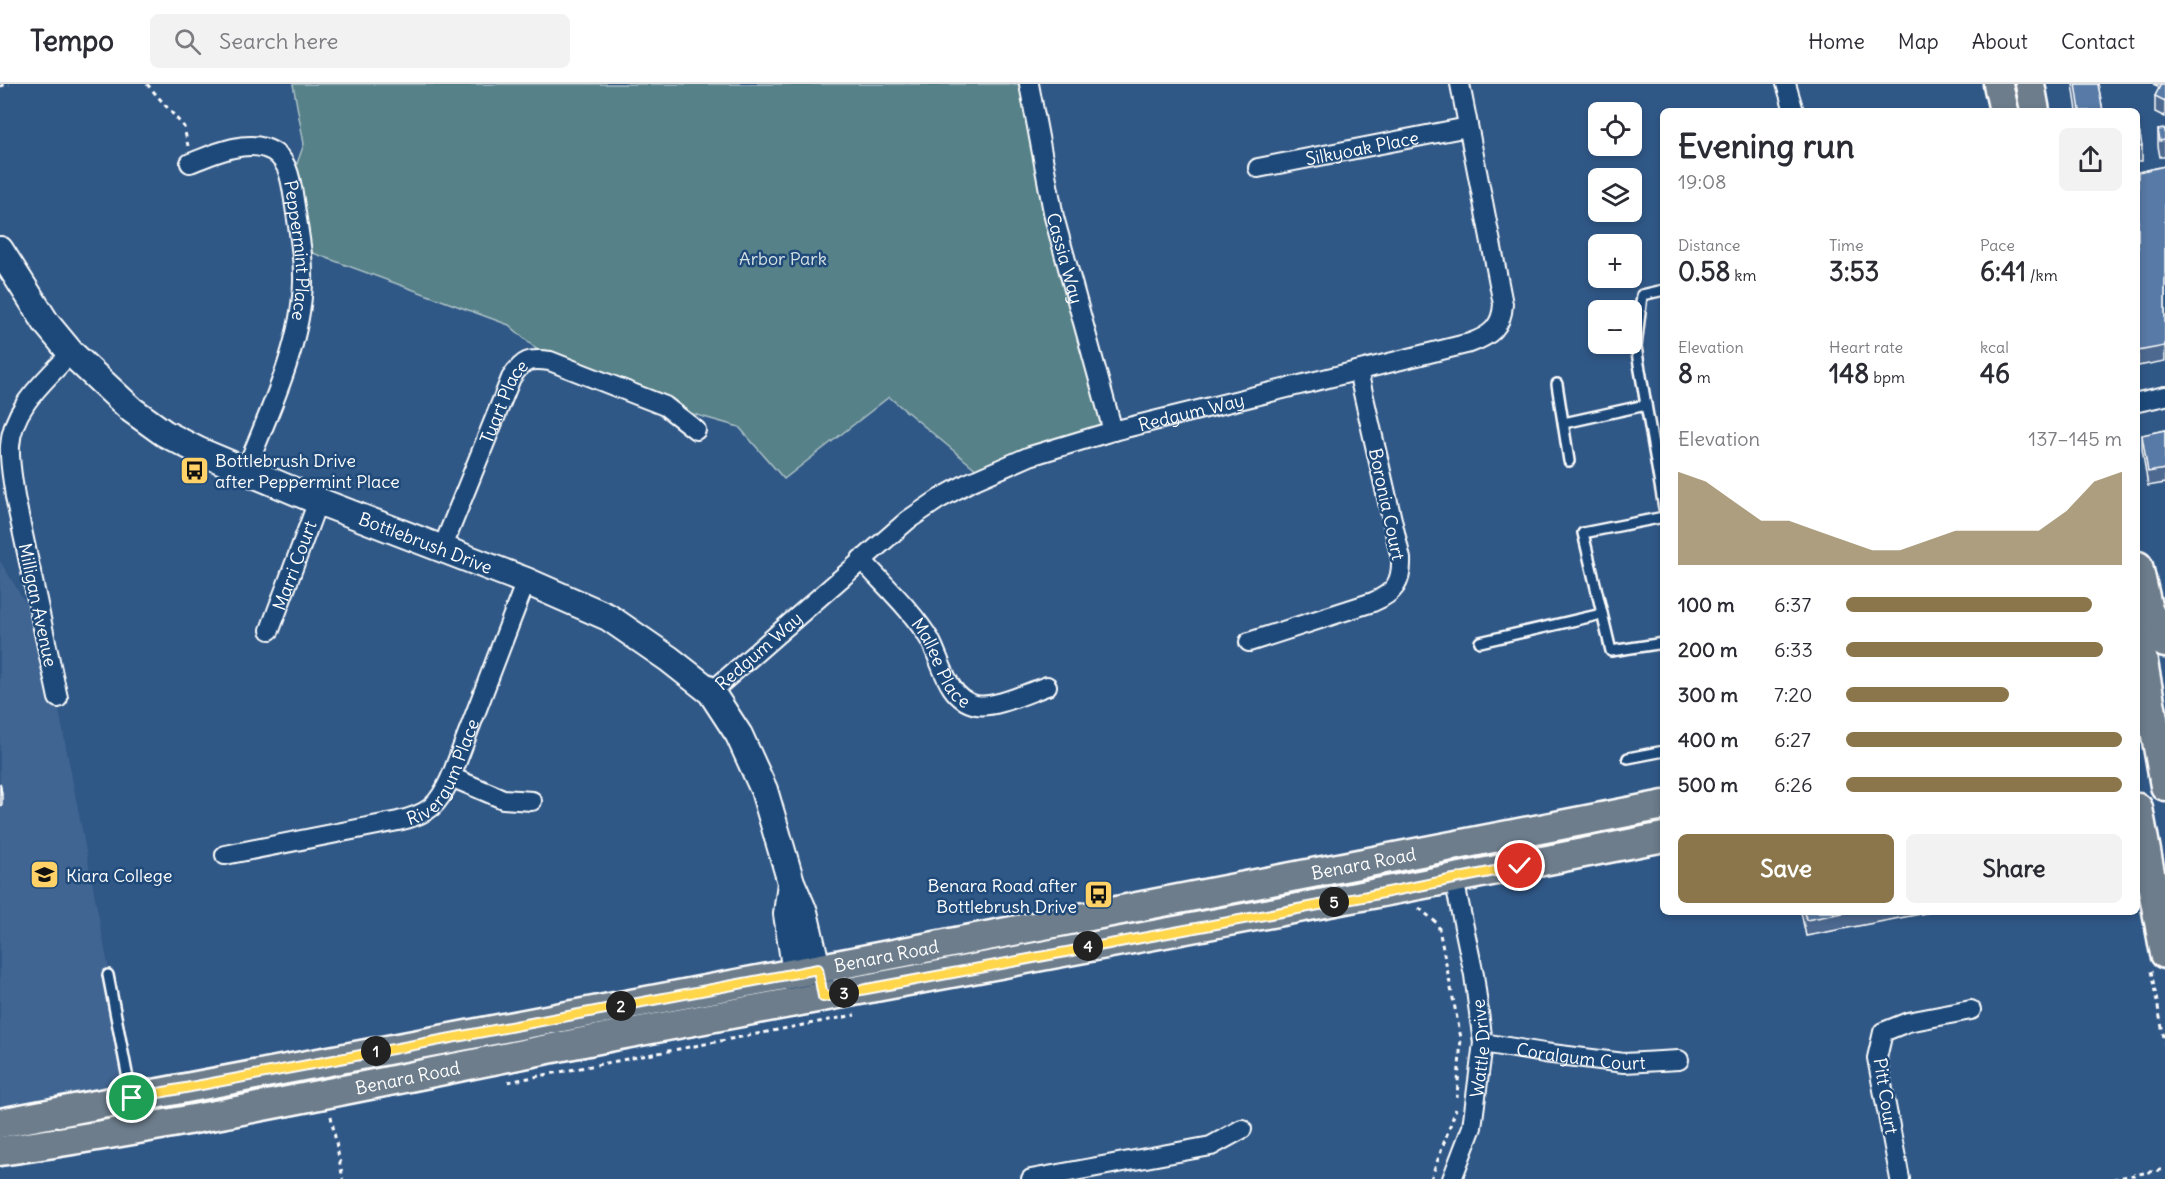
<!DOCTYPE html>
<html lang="en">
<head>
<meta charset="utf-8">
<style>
	:root { --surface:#fff; --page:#f2f2f3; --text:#2b2b33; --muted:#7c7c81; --line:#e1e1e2; --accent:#8a764a }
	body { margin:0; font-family:Delius,sans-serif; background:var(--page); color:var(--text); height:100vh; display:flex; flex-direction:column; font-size:22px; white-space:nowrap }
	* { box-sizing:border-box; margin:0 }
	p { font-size:20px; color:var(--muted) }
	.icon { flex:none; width:33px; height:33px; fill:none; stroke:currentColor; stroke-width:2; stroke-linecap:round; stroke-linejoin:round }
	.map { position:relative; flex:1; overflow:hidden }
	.panel { position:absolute; left:1660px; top:24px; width:480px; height:807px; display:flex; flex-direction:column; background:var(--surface); border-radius:9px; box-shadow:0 3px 9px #0003 }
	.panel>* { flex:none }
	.tools { position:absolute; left:1588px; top:18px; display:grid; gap:12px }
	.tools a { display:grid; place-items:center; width:54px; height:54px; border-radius:9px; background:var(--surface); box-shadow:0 3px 9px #0003; font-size:30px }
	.pin { position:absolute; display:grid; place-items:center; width:51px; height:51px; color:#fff; margin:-26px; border:3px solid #fff; border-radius:50%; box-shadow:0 2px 6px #0007 }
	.km { position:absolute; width:30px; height:30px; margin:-15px; border-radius:50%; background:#222; color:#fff; font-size:16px; line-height:30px; text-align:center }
	.round { display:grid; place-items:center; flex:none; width:63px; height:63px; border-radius:9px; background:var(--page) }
	.summary { display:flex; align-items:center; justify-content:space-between; height:102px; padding:0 18px }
	h1 { font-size:33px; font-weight:800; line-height:45px }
	.stats { display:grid; grid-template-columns:repeat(3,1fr); gap:9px; height:102px; padding:6px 18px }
	.stats div { display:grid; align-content:center }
	.stats b { font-size:26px; font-weight:800 }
	.stats small { font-size:16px; font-weight:400 }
	.stats p { font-size:16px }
	.chart { height:168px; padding:12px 18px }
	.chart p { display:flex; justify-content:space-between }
	.chart svg { width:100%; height:108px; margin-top:6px; fill:var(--accent); opacity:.7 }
	.cta { display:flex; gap:12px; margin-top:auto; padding:12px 18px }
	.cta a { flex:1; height:69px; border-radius:9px; background:var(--accent); color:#fff; font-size:24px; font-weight:800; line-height:69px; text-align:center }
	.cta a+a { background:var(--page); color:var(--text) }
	ul { padding:0 18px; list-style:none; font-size:20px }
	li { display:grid; grid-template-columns:96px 72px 1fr; align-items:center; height:45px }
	li i { height:15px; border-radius:8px; background:var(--accent) }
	header { display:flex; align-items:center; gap:36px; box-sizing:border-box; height:84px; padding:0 30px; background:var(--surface); border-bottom:2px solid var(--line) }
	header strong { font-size:28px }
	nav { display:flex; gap:33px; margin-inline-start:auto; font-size:21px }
	.search { width:420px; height:54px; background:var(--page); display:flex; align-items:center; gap:15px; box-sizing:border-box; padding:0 21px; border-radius:9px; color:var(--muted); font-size:22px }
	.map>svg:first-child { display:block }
	.built { fill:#406592 }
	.green { fill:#578189; stroke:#abc0c4; stroke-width:1.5 }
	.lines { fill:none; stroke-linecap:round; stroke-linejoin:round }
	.lane-casing { stroke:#fff; stroke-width:14 }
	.street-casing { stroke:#fff; stroke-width:22 }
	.secondary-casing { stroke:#fff; stroke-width:30 }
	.primary-casing { stroke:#fff; stroke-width:33 }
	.path { stroke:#fff; stroke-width:3; stroke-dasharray:4.5 4.5; stroke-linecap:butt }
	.lane { stroke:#1f4a7a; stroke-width:9 }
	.street { stroke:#1f4a7a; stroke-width:18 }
	.secondary { stroke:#1f4a7a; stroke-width:26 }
	.primary { stroke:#6d7d8c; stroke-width:28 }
	.wall { fill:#4d698f; stroke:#fff; stroke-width:1.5 }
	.building { fill:#597aa6; stroke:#fff; stroke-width:1.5 }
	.route-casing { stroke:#fff; stroke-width:12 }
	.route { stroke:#ffd54a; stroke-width:8 }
	.labels { text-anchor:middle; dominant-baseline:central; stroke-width:5; stroke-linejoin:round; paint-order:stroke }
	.street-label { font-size:18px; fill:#fff; stroke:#1f4a7a }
	.park-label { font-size:18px; fill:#d5e0e2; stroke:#1f4a7a }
	.poi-label { font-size:18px; fill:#fff; stroke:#1f4a7a; text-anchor:start }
</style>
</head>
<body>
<header>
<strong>Tempo</strong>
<div class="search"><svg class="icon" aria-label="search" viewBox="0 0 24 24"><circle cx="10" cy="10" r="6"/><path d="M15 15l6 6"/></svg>Search here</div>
<nav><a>Home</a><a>Map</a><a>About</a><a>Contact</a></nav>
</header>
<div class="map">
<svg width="2165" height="1095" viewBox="0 0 2165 1095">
	<rect width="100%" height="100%" fill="#305887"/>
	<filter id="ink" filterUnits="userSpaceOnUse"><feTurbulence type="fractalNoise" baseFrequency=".0167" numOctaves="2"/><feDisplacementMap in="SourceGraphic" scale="12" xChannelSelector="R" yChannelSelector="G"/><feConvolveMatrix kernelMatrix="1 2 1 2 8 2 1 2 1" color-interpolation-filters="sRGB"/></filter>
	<g filter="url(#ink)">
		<!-- built -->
		<polygon class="built" points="0,477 44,549 137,1032 0,1055"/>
		<!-- green -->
		<polygon class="green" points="293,0 1029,0 1113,347 984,392 889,313 784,395 739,343 665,322 550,277 509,241 302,165 291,96 304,60"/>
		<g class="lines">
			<defs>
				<g id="lane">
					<polyline points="1664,206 1642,211 1636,263 1664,424"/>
					<polyline points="1557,300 1569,377"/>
					<polyline points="1564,339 1646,321"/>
					<polyline points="1664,433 1583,449 1611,567 1664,559"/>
					<polyline points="1480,558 1602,530"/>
					<polyline points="1628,674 1664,667"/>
					<polyline points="108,891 137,1041"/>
				</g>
				<g id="street">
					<path id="s1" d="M 1029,0 L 1054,133 L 1113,347"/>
					<polyline points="1786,0 1794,27"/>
					<path id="s2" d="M 190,79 C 212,71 240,57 265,64 C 288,71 291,95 294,116 C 298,144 304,171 303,198 C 301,263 269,327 246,386"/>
					<path id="s3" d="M 1258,84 L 1468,43"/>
					<polyline points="2138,318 2165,312"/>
					<path id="s4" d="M 442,465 L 511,294 C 523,276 529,274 550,277 L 665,322 L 696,346"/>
					<path id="s5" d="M 861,475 C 884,501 912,526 930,556 C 942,578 947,615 976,621 C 994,625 1029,608 1047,602"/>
					<path id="s6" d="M 270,546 L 318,417"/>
					<path d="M 1249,558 L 1373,518 C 1394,509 1402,499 1401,475 L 1358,287"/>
					<path id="s7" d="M 711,608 L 908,436 L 939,415 L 968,399 L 1030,372 L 1113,347 L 1470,259 C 1490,252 1502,243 1503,220 L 1460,0"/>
					<path d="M 58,614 L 15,413 C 13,396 9,379 10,362 C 12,323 46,296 71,269"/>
					<polyline points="451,693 503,715 532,717"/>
					<path id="s8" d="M 225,771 L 398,737 C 429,730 438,722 451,693 L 526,497"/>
					<path id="s9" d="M 1483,959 L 1544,969 L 1624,979 L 1679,976"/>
					<polyline points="1031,1095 1211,1062 1242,1045"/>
					<path id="s10" d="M 1452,1095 L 1472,1043 L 1483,959 L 1474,891 L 1454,795"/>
					<polyline points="1900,1095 1877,974 1883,948 1908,938 1971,926"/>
				</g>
				<g id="secondary">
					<path id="s11" d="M 0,166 L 47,240 L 71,269 L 132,326 L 164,349 L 199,367 L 318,417 L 526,497 L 608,533 L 669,575 L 711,608 L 739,651 L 764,706 L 791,798 L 804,828 L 822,905"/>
					<polyline points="791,799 787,830 799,908"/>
				</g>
				<g id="primary">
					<polyline points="1998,0 2004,27"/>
					<polyline points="2030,0 2035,27"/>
					<polyline points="2138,482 2148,526 2165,559"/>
					<polyline points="2138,550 2165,702"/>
					<polyline points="2138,724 2165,870"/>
					<path id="s12" d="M 0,1039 L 806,887 L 1664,721"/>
					<path id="s13" d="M 0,1067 C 208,1037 413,991 619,951 C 967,885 1316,823 1664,753"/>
				</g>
			</defs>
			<!-- lane casing -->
			<use href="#lane" class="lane-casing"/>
			<!-- street casing -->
			<use href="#street" class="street-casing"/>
			<!-- secondary casing -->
			<use href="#secondary" class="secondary-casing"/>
			<!-- primary casing -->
			<use href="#primary" class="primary-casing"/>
			<!-- path -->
			<g class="path">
				<polyline points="147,0 184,43 188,62"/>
				<polyline points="0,2 9,0"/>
				<polyline points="1419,824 1438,840 1461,954 1457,1013"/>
				<polyline points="2151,887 2165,959"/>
				<polyline points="508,998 855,931"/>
				<polyline points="331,1032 343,1095"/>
				<polyline points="1431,1095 1456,1025"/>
				<polyline points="2113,1095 2165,1085"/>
			</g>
			<!-- lane -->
			<use href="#lane" class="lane"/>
			<!-- street -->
			<use href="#street" class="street"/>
			<!-- secondary -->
			<use href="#secondary" class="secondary"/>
			<!-- primary -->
			<use href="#primary" class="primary"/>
		</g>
		<!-- wall -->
		<g class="wall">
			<polygon points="2073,0 2098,0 2103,27 2077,27"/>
			<polygon points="2153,0 2165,0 2165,33 2155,28 2155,12 2160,3"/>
			<polygon points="2138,41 2142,62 2142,77 2138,77"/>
			<polygon points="2165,45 2165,73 2160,73 2158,62 2158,46"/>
			<polygon points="2165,82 2165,277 2138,282 2138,88"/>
			<polygon points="2165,346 2165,399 2148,402 2142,365 2142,351"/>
			<polygon points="0,699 2,710 2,721 0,722"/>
			<polygon points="1801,828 1931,828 1806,852"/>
		</g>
		<!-- building -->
		<g class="building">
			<polygon points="2076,0 2098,0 2103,27 2080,27"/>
			<polygon points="2161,0 2165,0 2165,17 2155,12"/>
			<polygon points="2138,41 2142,62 2138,62"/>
			<polygon points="2165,45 2165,56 2160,57 2158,46"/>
			<polygon points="2165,82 2165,262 2138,267 2138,88"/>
			<polygon points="2165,346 2165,385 2148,388 2142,351"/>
			<polygon points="0,699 2,710 0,711"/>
			<polygon points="1805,828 1848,828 1806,836"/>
		</g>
	</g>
	<g class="lines" filter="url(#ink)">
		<defs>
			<polyline id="route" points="132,1014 818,885 823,913 1368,812 1520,782"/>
		</defs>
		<!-- route casing -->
		<use href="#route" class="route-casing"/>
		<!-- route -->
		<use href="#route" class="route"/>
	</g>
	<!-- icons -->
	<defs>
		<symbol id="bus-square" viewBox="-11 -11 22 22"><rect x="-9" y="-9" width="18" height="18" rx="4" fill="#ffd166" stroke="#1f4a7a"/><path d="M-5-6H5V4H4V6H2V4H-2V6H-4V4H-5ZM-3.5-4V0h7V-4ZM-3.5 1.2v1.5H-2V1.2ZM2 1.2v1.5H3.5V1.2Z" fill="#111"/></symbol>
		<symbol id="school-square" viewBox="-11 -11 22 22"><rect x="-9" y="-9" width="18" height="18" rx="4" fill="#ffd166" stroke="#1f4a7a"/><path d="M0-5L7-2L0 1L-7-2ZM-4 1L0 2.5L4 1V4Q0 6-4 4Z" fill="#111"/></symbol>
	</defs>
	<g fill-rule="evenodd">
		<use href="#bus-square" x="178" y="370" width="33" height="33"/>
		<use href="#school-square" x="28" y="774" width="33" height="33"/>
		<use href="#bus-square" x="1082" y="794" width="33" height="33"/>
	</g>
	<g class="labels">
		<!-- street labels -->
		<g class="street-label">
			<text stroke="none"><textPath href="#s3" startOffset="106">Silkyoak Place</textPath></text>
			<text stroke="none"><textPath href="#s2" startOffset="192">Peppermint Place</textPath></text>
			<text stroke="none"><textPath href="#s1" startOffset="178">Cassia Way</textPath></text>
			<text stroke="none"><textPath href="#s4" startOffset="160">Tuart Place</textPath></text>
			<text stroke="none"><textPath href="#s7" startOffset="567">Redgum Way</textPath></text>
			<text transform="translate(1387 420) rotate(78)">Boronia Court</text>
			<text stroke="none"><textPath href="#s11" startOffset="532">Bottlebrush Drive</textPath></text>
			<text stroke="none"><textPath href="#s6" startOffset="69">Marri Court</textPath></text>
			<text transform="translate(38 521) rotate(78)">Milligan Avenue</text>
			<text stroke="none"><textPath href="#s7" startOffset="63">Redgum Way</textPath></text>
			<text stroke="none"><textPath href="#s5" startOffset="132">Mallee Place</textPath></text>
			<text stroke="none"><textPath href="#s8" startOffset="248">Rivergum Place</textPath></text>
			<text stroke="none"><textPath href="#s12" startOffset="1388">Benara Road</textPath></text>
			<text stroke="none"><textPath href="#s12" startOffset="902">Benara Road</textPath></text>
			<text stroke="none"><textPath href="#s10" startOffset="135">Wattle Drive</textPath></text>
			<text stroke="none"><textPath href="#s9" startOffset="99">Coralgum Court</textPath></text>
			<text stroke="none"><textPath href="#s13" startOffset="414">Benara Road</textPath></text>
			<text transform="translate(1886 1012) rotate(81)">Pitt Court</text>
		</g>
		<!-- park labels -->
		<g class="park-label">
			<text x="783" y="174">Arbor Park</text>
		</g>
		<!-- poi labels -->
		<g class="poi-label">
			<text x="215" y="376">Bottlebrush Drive<tspan x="215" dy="21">after Peppermint Place</tspan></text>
			<text x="66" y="791">Kiara College</text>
			<text x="1077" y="801" text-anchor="end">Benara Road after<tspan x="1077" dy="21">Bottlebrush Drive</tspan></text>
		</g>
	</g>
</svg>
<div class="tools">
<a><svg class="icon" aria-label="locate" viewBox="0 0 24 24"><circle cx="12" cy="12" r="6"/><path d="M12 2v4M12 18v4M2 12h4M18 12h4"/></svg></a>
<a><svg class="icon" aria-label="layers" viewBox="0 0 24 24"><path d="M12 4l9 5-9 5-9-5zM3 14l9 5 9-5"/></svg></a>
<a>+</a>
<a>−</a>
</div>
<div class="pin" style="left:132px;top:1014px;background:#1e9e55"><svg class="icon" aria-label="arrive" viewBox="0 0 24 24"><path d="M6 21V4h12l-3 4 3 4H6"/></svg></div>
<div class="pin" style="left:1520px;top:782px;background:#d93025"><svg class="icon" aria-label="check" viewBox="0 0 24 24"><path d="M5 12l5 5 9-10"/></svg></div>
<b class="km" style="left:376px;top:967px">1</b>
<b class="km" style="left:621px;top:922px">2</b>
<b class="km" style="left:844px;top:909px">3</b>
<b class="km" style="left:1088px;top:862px">4</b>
<b class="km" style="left:1334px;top:818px">5</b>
<section class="panel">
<div class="summary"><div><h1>Evening run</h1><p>19:08</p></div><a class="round"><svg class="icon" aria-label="share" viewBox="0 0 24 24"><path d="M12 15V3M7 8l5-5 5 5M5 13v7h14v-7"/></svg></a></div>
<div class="stats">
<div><p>Distance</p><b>0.58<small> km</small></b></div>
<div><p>Time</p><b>3:53</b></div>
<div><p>Pace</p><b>6:41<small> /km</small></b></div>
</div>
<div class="stats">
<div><p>Elevation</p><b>8<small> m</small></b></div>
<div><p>Heart rate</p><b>148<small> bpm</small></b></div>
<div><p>kcal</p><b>46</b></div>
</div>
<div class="chart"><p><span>Elevation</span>137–145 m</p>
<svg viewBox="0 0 160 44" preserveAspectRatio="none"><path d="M0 44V6L10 10L20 18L30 26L40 26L50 30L60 34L70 38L80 38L90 34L100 30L110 30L120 30L130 30L140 22L150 10L160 6V44z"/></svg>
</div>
<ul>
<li><b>100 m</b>6:37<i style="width:89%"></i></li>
<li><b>200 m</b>6:33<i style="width:93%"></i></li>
<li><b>300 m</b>7:20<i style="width:59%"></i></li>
<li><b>400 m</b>6:27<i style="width:100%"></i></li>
<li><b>500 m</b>6:26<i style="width:100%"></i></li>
</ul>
<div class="cta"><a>Save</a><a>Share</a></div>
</section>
</div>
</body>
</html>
